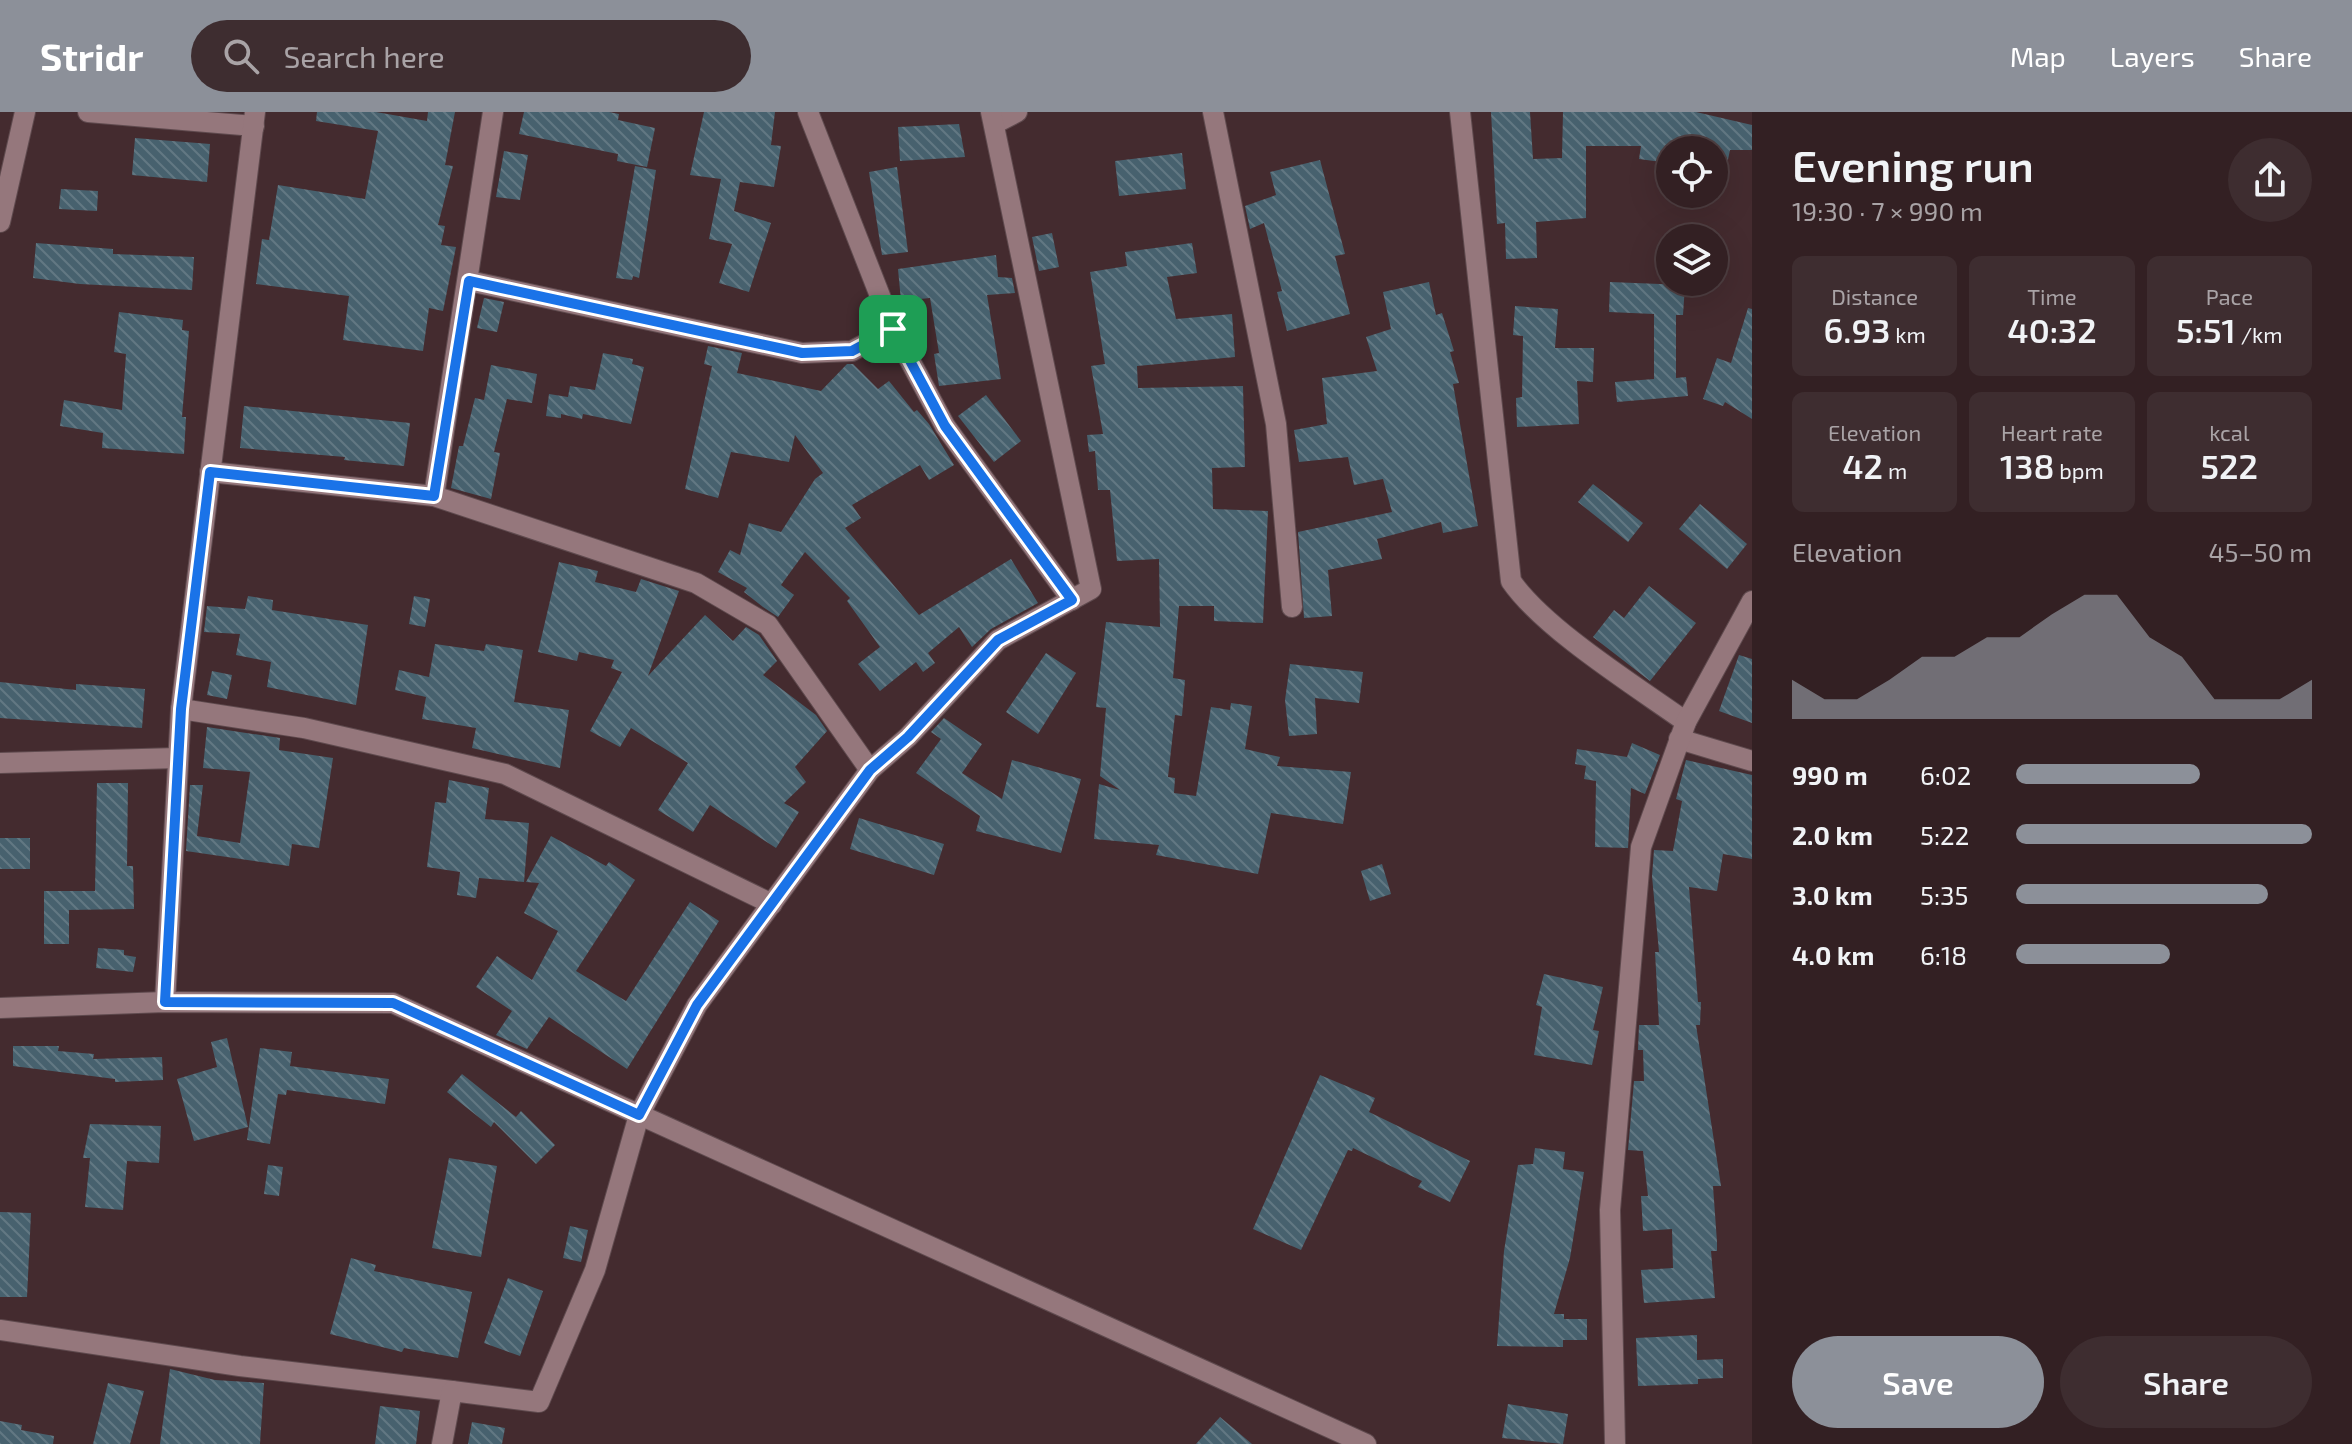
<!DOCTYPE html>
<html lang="en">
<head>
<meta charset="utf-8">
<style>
	:root { --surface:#332023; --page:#3e2d30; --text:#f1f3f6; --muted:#a9a3a6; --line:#4e3e41; --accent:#8c9099 }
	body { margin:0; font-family:"Exo 2",sans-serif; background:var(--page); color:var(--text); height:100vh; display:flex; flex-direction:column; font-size:30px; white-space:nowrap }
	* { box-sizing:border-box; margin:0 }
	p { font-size:26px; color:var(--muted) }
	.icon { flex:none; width:44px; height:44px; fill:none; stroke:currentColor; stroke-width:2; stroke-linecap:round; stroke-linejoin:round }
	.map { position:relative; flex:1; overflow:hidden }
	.details { display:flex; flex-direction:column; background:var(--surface); width:600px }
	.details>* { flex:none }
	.tools { position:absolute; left:1656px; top:24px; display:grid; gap:16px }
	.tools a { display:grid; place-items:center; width:72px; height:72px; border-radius:50%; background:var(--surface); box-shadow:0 8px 32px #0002,0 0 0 2px var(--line); font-size:40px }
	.pin { position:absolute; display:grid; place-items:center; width:68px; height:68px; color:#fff; margin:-34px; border-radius:16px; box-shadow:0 4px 12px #0006 }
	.round { display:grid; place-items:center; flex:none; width:84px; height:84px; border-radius:42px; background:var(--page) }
	.headline { display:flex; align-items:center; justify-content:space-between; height:136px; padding:0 40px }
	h1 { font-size:44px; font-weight:600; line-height:60px }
	.figures { display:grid; grid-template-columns:repeat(3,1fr); gap:12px; height:136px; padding:8px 40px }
	.figures div { display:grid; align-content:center; border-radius:12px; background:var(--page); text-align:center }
	.figures b { font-size:34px; font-weight:600 }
	.figures small { font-size:22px; font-weight:400 }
	.figures p { font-size:22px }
	.chart { height:224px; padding:16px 40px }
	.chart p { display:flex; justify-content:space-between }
	.chart svg { width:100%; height:144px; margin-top:8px; fill:var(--accent); opacity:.7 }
	.cta { display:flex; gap:16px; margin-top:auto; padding:16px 40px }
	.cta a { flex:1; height:92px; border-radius:48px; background:var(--accent); color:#fff; font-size:32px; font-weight:600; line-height:92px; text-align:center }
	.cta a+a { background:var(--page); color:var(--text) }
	ul { padding:0 40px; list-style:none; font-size:26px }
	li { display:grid; grid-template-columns:128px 96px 1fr; align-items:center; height:60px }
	li i { height:20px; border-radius:10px; background:var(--accent) }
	header { display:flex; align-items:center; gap:48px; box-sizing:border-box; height:112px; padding:0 40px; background:var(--accent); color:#fff }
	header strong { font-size:38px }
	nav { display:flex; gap:44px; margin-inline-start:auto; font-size:28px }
	.search { width:560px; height:72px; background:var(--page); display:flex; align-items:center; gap:20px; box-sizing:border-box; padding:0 28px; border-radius:44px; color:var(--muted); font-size:30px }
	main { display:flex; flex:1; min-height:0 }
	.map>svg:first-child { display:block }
	.building { fill:url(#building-back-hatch) }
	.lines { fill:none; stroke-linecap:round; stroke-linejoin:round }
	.minor-casing { stroke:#5f4a4e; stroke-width:22 }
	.minor { stroke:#95777c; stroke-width:20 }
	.route-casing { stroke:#fff; stroke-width:16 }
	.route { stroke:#1a73e8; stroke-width:10 }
</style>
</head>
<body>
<header>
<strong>Stridr</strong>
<div class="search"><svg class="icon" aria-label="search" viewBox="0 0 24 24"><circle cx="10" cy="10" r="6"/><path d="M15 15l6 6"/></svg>Search here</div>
<nav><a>Map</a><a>Layers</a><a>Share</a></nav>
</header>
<main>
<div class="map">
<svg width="1752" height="1332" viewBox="0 0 1752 1332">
	<defs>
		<pattern id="building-back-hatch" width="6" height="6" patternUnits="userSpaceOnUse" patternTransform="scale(2)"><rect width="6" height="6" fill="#47616e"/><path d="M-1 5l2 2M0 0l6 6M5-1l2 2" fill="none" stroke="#627883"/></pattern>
	</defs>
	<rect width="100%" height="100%" fill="#442b2f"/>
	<!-- building -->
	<g class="building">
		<polygon points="317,0 376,0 427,9 428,0 455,0 445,53 453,54 438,113 445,114 441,133 456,135 443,199 429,196 423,239 343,228 349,184 256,172 262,127 269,128 278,73 365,87 378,19 316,9"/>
		<polygon points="524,0 609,0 619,2 618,8 655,16 647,55 617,49 618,42 519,22"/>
		<polygon points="704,0 775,0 771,33 781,34 774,75 740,70 734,99 771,111 749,180 719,171 732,132 709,127 721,67 690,63"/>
		<polygon points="1491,0 1530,0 1533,47 1562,46 1563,0 1696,0 1752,13 1752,38 1730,38 1721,81 1714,80 1714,38 1670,38 1669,51 1639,47 1641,34 1586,34 1586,106 1536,110 1537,146 1506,147 1505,111 1497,112"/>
		<polygon points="959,12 965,45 900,49 898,15"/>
		<polygon points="135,26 210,32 207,70 132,63"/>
		<polygon points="504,39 528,43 520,88 496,85"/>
		<polygon points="1182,41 1186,77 1119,84 1115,49"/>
		<polygon points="1320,48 1345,142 1335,144 1350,202 1287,219 1277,180 1282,179 1264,111 1250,117 1245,94 1276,83 1270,60"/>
		<polygon points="635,54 656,58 639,166 633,164 632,168 616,166"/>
		<polygon points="897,55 908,140 882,143 869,60"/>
		<polygon points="61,77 98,79 97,99 59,97"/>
		<polygon points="1052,121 1059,155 1039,159 1032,125"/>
		<polygon points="36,131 113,137 113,142 194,145 192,178 80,172 33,166"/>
		<polygon points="1192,131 1197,161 1167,165 1176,207 1232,202 1235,245 1137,254 1138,276 1243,274 1245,355 1212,356 1213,397 1268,399 1263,511 1214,509 1214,494 1179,494 1173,566 1185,568 1182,604 1175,603 1168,665 1175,666 1174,681 1196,684 1211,595 1230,598 1231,591 1252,594 1245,637 1280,645 1277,654 1351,660 1343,712 1271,701 1258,762 1156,743 1159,733 1094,727 1099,672 1120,678 1100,664 1106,596 1096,595 1106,510 1160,515 1159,447 1117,449 1110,378 1098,378 1095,339 1089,340 1087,323 1103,322 1091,254 1105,252 1090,160 1127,154 1125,140"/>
		<polygon points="996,143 998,165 1012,166 1015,181 987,183 1001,267 939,274 934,242 939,241 930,186 901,189 898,157"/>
		<polygon points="1429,170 1436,203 1442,201 1454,239 1450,240 1459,271 1453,272 1478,414 1443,421 1441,410 1377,427 1382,447 1328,458 1332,504 1304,506 1298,420 1392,400 1383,367 1354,373 1348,345 1299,350 1294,318 1327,312 1322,266 1377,259 1366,225 1391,217 1383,180"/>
		<polygon points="1610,170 1685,173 1683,203 1676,203 1676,266 1686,265 1688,284 1617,290 1615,270 1654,267 1654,202 1609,200"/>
		<polygon points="484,186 504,190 497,220 477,216"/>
		<polygon points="1515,194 1558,197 1555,236 1594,236 1593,270 1577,269 1579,312 1517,315 1516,286 1522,285 1523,224 1513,223"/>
		<polygon points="1748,196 1752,197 1752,307 1725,290 1723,294 1703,287 1717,246 1731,251"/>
		<polygon points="119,200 183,208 182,218 189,219 182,305 186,305 184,342 102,336 103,321 60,314 64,288 122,298 126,242 114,240"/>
		<polygon points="708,234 742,241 737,261 821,279 847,252 853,252 878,277 889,269 914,300 917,298 929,312 954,353 929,368 920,353 852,393 861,406 845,416 919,503 1011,447 1038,491 991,517 972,535 959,515 928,541 935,551 923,560 916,550 880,579 858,552 880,535 847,489 850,486 805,440 781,473 794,483 778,505 763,495 744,480 747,476 718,460 730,438 740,443 749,411 781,420 815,367 823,361 795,323 789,350 731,340 718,386 685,377 712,254 704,252"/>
		<polygon points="603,241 633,247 632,252 644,255 631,312 583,302 582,307 561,302 561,306 546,304 549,282 568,285 570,274 595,278"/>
		<polygon points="491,253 537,262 532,291 507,287 494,340 500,341 491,387 451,376 459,334 463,334 475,286 484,288"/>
		<polygon points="986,283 1021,329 994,350 958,304"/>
		<polygon points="244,294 410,311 404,354 344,348 345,345 240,336"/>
		<polygon points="1593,372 1643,411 1628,430 1578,390"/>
		<polygon points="1700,392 1747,432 1727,457 1679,417"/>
		<polygon points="559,450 598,459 595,470 636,480 641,467 679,479 648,564 705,503 733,529 746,515 759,523 777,549 763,563 816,603 827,619 795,655 806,670 784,691 799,700 776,736 710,693 693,720 658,698 688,651 631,616 620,635 590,619 622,560 611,556 614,548 579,540 577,549 538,540"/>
		<polygon points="1649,474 1696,511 1650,569 1593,525 1614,498 1624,506"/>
		<polygon points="248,484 273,488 272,498 368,513 356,593 267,575 271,550 236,543 240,522 204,520 207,494 245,497"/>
		<polygon points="414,484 430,487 425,515 409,512"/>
		<polygon points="435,532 484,539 486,532 523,538 514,590 569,598 560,656 472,636 476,616 422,607 426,585 395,578 399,558 429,565"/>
		<polygon points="1046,541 1076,561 1038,622 1006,600"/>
		<polygon points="1739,543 1752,547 1752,611 1719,599"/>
		<polygon points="1290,552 1363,560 1359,591 1315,586 1317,622 1289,624 1285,588"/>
		<polygon points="212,559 232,563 227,587 207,583"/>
		<polygon points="0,570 76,578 76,572 145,577 142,616 0,606"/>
		<polygon points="944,606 982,632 962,661 1002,687 1012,648 1081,667 1061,741 976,719 980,704 916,661 941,627 931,620"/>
		<polygon points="207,615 280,626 279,638 333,646 319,736 292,732 289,754 186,739 190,673 203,673 197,724 240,731 250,660 203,656"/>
		<polygon points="1632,631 1660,643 1645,682 1631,676 1628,736 1595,735 1596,669 1584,667 1586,654 1575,652 1577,637 1627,645"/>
		<polygon points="1686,648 1752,663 1752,747 1723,742 1717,779 1689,775 1698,890 1701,890 1700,913 1696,913 1721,1074 1713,1074 1717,1130 1717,1139 1711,1139 1715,1186 1644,1191 1641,1158 1673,1156 1672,1117 1643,1119 1641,1084 1648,1084 1643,1039 1628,1038 1634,969 1644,969 1643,938 1638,938 1639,913 1659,913 1655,840 1659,840 1652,764 1654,738 1673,739 1682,689 1676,687"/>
		<polygon points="449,668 489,676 485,707 529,711 524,770 479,766 476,786 457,783 460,760 427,755 435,690 446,691"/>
		<polygon points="97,671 128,671 127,754 133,754 134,797 69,798 69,832 44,832 44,779 95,779"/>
		<polygon points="859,706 944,732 934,763 850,737"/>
		<polygon points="551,724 606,754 609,750 635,768 576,859 626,889 690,790 719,809 627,957 549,905 527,937 498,924 496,923 512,899 476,875 497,844 532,868 558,819 524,801 539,771 526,770"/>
		<rect x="0" y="726" width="30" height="31"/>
		<polygon points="1382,752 1391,782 1370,789 1361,759"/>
		<polygon points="98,836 124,838 124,843 136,845 133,860 96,856"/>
		<polygon points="1544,862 1603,875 1593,918 1599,919 1592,953 1534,943 1542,895 1536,893"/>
		<polygon points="227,926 248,1015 194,1029 177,967 217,955 211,930"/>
		<polygon points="13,934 59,934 58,939 94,942 93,947 162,945 163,968 115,970 115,967 13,954"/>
		<polygon points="260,936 292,940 290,954 389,967 385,992 287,978 286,983 278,982 270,1032 247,1028"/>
		<polygon points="462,962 516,1005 521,999 555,1033 536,1052 494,1010 491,1015 447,980"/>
		<polygon points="1320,963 1375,986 1369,1000 1470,1049 1450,1090 1418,1075 1422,1069 1353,1036 1352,1039 1348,1038 1301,1138 1253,1117"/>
		<polygon points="90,1012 161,1014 159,1051 127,1049 123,1098 85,1095 90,1046 83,1046"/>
		<polygon points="1535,1036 1565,1040 1563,1057 1584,1060 1570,1146 1554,1202 1564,1202 1564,1207 1587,1207 1587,1228 1563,1228 1563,1235 1497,1234 1504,1139 1518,1053 1533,1052"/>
		<polygon points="449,1046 497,1054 481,1145 432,1136"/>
		<polygon points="268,1053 283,1055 279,1084 264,1082"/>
		<polygon points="0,1100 31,1101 27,1185 0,1185"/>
		<polygon points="570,1114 588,1118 581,1150 563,1146"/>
		<polygon points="351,1146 376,1153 374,1159 472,1180 458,1246 404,1236 402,1240 330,1222"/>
		<polygon points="508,1166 543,1179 520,1244 484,1231"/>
		<polygon points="1697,1223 1697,1248 1723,1247 1723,1266 1698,1267 1698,1272 1638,1274 1636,1226"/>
		<polygon points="170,1257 215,1268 264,1271 260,1332 160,1332"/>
		<polygon points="108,1271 144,1279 130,1332 93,1332"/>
		<polygon points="1508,1292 1568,1302 1563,1332 1502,1326"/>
		<polygon points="380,1294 420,1299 416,1332 375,1332"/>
		<polygon points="1220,1305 1252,1332 1196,1332"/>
		<polygon points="0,1309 22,1313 21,1318 54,1324 53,1332 0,1332"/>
		<polygon points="472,1310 505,1316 502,1332 468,1332"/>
	</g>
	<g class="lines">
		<defs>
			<g id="minor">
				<polyline points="88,0 254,14"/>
				<polyline points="808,0 893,217 945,314 1072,488"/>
				<polyline points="1213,0 1276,312 1292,495"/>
				<path d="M 1460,0 L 1511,469 C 1544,517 1637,575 1686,610"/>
				<polyline points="994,12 1017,0"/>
				<polyline points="0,110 25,0"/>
				<polyline points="469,169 802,241 852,239 893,217"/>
				<polyline points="210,360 434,384 696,471 768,513 870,658"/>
				<polyline points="434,384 493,0"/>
				<polyline points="181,597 304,616 505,662 772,792"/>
				<polyline points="1679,627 1752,649"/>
				<polyline points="0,651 177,646"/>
				<polyline points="165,890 181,597 255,0"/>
				<polyline points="0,896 165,890 393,891 1366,1332"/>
				<polyline points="0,1218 240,1254 452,1279"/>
				<polyline points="442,1332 452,1279 539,1290 595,1158 639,1003 697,893 870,658 908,625 998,528 1091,477 991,0"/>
				<polyline points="1615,1332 1610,1098 1641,735 1686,610 1752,489"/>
			</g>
		</defs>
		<!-- minor casing -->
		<use href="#minor" class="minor-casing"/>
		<!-- minor -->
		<use href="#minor" class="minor"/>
	</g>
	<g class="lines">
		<defs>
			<polygon id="route" points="469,169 802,241 852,239 893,217 945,314 1072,488 998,528 908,625 870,658 697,893 639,1003 393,891 165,890 181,597 210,360 434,384"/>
		</defs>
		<!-- route casing -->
		<use href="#route" class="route-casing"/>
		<!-- route -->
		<use href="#route" class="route"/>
	</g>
</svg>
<div class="tools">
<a><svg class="icon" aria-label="locate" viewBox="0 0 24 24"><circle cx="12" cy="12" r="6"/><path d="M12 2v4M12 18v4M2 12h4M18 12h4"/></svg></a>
<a><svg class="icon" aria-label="layers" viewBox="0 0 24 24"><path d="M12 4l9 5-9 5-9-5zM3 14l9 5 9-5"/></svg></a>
</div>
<div class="pin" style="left:893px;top:217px;background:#1e9e55"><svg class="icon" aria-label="arrive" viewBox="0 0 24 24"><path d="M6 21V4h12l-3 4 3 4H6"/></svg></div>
</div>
<section class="details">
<div class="headline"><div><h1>Evening run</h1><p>19:30 · 7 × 990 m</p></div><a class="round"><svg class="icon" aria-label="share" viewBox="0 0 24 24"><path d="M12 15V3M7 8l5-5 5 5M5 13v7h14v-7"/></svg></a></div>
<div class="figures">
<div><p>Distance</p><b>6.93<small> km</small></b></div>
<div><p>Time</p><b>40:32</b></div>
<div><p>Pace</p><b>5:51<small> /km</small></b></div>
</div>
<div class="figures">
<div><p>Elevation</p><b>42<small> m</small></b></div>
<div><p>Heart rate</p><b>138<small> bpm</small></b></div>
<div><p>kcal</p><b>522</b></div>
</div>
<div class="chart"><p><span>Elevation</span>45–50 m</p>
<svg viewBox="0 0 160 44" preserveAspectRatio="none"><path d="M0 44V32L10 38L20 38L30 32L40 25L50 25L60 19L70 19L80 12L90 6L100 6L110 19L120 25L130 38L140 38L150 38L160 32V44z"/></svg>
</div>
<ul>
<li><b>990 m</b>6:02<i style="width:62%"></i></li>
<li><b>2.0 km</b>5:22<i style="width:100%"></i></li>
<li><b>3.0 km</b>5:35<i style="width:85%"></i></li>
<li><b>4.0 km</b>6:18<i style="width:52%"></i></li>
</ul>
<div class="cta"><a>Save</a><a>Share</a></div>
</section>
</main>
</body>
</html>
